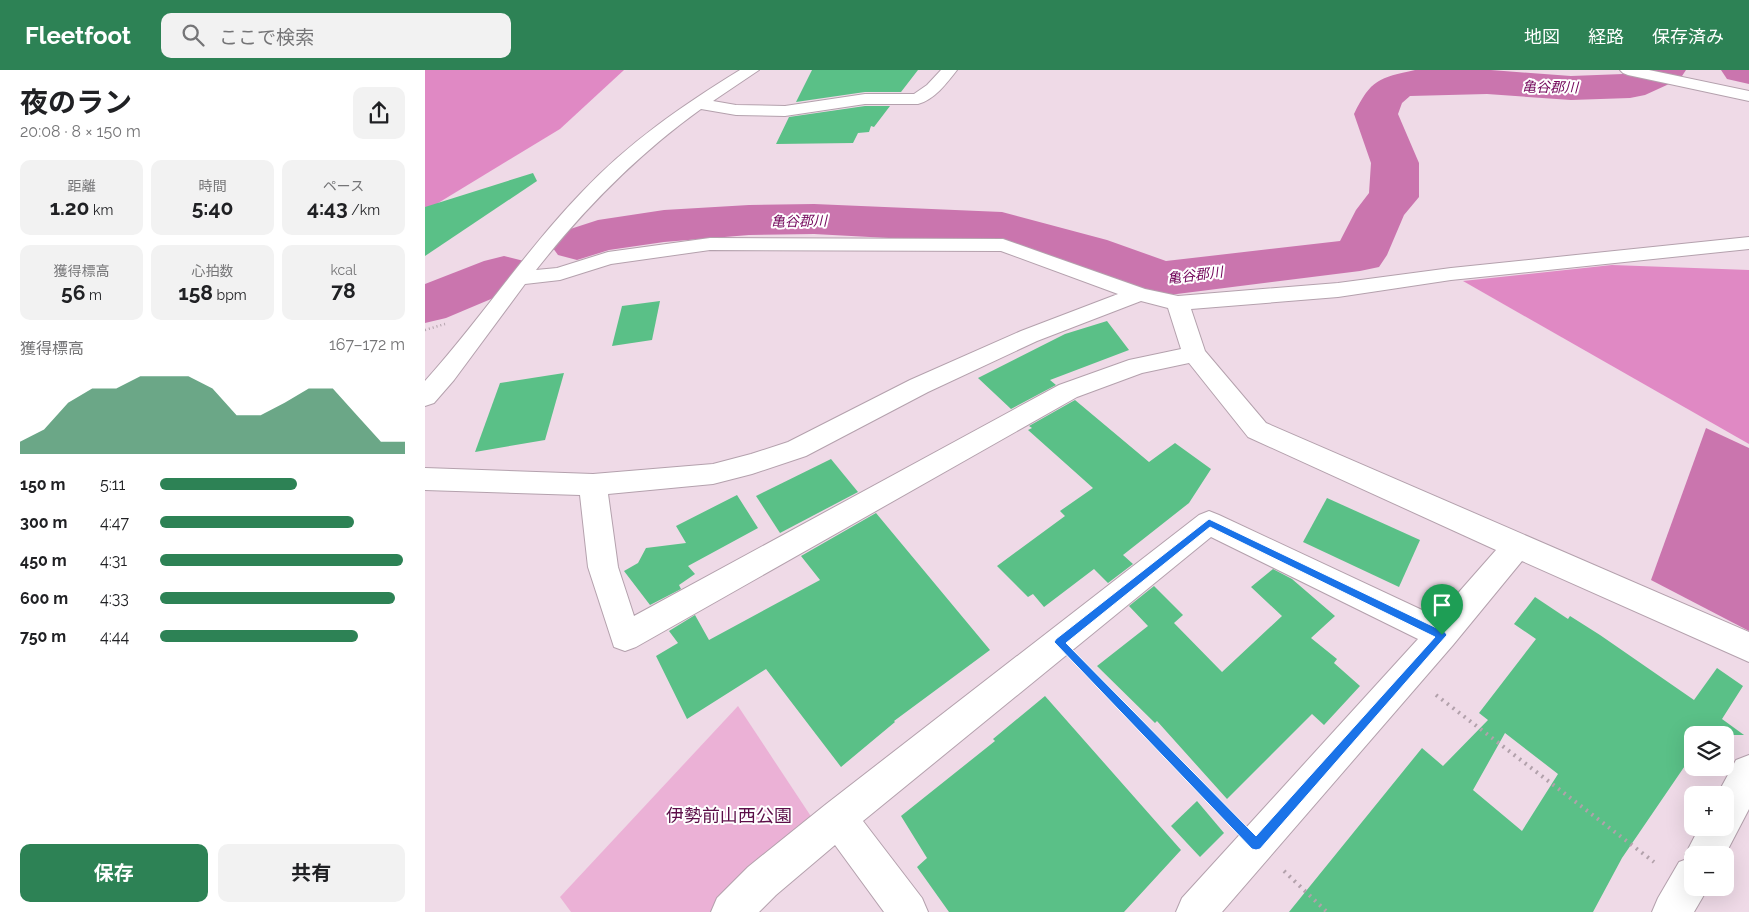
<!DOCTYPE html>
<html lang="ja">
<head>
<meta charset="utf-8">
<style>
	:root { --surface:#fff; --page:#f2f2f2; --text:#202124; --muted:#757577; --accent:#2d8255 }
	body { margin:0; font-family:Raleway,"Noto Sans JP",sans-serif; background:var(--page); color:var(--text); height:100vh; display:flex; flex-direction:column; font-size:19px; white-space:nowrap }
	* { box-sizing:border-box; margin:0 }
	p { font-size:16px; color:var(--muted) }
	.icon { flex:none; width:28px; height:28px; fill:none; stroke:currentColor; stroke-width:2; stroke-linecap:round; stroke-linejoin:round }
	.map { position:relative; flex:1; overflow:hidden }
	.side { display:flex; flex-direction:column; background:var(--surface); width:425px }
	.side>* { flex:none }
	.fabs { position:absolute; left:1259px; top:656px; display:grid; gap:10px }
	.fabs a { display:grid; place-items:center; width:50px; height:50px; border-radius:10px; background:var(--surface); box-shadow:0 5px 20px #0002; font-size:25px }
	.pin { position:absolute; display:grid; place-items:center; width:42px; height:42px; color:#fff; margin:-51px -21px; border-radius:50% 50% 50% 0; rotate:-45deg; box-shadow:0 0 5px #0007 }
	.pin .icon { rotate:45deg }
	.round { display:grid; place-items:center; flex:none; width:52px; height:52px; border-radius:10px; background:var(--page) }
	.headline { display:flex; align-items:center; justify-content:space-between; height:85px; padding:0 20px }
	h1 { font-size:28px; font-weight:700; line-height:38px }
	.stats { display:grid; grid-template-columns:repeat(3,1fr); gap:8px; height:85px; padding:5px 20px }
	.stats div { display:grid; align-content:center; border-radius:10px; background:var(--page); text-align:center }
	.stats b { font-size:21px; font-weight:700 }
	.stats small { font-size:14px; font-weight:400 }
	.stats p { font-size:14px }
	.chart { height:140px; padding:10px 20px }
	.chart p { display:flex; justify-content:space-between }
	.chart svg { width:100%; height:90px; margin-top:5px; fill:var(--accent); opacity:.7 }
	.action { display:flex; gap:10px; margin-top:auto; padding:10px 20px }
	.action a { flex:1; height:58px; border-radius:10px; background:var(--accent); color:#fff; font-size:20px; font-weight:700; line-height:58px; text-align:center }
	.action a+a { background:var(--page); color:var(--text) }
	ul { padding:0 20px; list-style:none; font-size:16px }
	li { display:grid; grid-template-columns:80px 60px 1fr; align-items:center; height:38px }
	li i { height:12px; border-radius:6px; background:var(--accent) }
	header { display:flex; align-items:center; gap:30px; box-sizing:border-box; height:70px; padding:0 25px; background:var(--accent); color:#fff }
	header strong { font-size:24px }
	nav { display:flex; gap:28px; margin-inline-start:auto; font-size:18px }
	.search { width:350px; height:45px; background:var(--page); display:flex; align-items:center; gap:12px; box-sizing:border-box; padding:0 18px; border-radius:10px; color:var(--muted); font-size:19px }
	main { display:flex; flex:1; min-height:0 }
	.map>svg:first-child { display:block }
	.green { fill:#ebb1d6 }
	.forest { fill:#e089c4 }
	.water { fill:#ca75ae }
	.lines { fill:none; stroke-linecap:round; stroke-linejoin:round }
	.river { fill:#ca75ae; fill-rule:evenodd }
	.building { fill:#5ac087; fill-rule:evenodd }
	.minor-casing { stroke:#b4a1ad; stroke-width:2 }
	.path-far1 { stroke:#b2a1ab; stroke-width:2.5; stroke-dasharray:1 3; stroke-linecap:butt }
	.path { stroke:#b2a1ab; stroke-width:4; stroke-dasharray:2 5; stroke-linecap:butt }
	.minor { fill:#fff; fill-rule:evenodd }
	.route { fill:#1a73e8; stroke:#fff; fill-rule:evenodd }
	.labels { text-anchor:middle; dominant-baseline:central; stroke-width:4; stroke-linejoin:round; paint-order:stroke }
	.far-water-label { font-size:14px; font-style:italic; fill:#74085c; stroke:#fff }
	.near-park-label { font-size:18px; fill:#5c0f49; stroke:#fff }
</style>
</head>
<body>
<header>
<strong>Fleetfoot</strong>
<div class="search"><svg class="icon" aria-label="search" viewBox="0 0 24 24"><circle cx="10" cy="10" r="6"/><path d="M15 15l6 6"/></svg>ここで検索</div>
<nav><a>地図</a><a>経路</a><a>保存済み</a></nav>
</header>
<main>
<section class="side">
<div class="headline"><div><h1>夜のラン</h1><p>20:08 · 8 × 150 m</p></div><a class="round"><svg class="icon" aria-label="share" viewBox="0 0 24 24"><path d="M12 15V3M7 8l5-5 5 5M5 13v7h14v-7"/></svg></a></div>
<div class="stats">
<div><p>距離</p><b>1.20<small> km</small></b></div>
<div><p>時間</p><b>5:40</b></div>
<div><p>ペース</p><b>4:43<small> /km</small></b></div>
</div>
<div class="stats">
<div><p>獲得標高</p><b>56<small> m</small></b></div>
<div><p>心拍数</p><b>158<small> bpm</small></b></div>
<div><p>kcal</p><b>78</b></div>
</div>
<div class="chart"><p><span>獲得標高</span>167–172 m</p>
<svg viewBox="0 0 160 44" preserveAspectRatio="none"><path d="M0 44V38L10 32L20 19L30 12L40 12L50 6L60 6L70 6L80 12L90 25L100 25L110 19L120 12L130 12L140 25L150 38L160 38V44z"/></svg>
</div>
<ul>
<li><b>150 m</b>5:11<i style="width:56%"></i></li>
<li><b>300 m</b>4:47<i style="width:79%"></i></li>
<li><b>450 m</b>4:31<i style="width:99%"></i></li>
<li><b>600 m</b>4:33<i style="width:96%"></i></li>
<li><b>750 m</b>4:44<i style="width:81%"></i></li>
</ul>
<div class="action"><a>保存</a><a>共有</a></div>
</section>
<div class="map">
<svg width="1324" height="842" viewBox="0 0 1324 842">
	<rect width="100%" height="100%" fill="#efdae7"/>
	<!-- green -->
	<polygon class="green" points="313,636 393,757 294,842 146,842 135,827"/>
	<!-- forest -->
	<g class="forest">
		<polygon points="0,0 199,0 135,59 0,141"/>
		<polygon points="1187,195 1324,200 1324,374 1038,211"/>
	</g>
	<!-- water -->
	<polygon class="water" points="1281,358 1324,378 1324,561 1226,510"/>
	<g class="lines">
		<!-- river -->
		<g class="river">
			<path d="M 990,0 L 1066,0 L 1146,6 L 1198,4 L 1207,0 L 1261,0 L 1255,9 L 1220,25 L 1205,28 L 1146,30 L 1062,24 L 985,26 L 977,33 L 973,44 L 994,93 L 994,127 L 979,145 L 962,185 L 954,197 L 935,201 L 736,226 L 716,221 L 644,192 L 575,174 L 389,164 L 324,165 L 239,172 L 184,180 L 152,190 L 133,185 L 125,174 L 133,163 L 173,150 L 239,140 L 324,135 L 389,134 L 577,142 L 682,170 L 741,191 L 915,171 L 931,140 L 944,123 L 946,93 L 929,44 C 946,9 954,8 990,0 Z"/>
			<polygon points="1296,0 1324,0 1324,14 1302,9"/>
			<polygon points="79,186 99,191 107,203 99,215 21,248 0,253 0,214 59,191"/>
		</g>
	</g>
	<!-- building -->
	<g class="building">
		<polygon points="387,0 493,0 476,22 440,22 371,32"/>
		<polygon points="440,36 465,36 449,57 446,56 444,62 433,63 428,73 351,74 364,47"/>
		<polygon points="108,103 112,111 0,186 0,137"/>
		<polygon points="235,231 227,270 187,276 197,236"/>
		<polygon points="682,251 704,280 625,310 631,315 586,339 553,308 640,264"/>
		<polygon points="139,303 120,370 50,382 75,313"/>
		<polygon points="650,330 724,392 750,373 786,399 764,433 698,485 708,494 683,513 669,499 619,537 608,524 603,527 572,496 640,446 635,441 668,418 603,360 607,358 604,356"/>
		<polygon points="406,389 433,422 355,463 331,426"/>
		<polygon points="312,425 333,458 263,496 270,504 254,515 256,519 225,535 199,501 213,493 221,478 261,473 251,456"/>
		<polygon points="902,428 995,470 974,517 878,472"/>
		<polygon points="451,443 565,580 469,651 470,652 416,697 341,599 262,649 231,586 253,573 244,561 270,545 284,570 395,510 376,486"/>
		<polygon points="848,499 867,509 910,546 886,568 912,589 909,593 935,616 899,655 887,644 802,729 732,651 730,653 672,596 723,556 704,536 729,516 758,545 749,553 797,602 857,546 826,517"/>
		<path d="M 1110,527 L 1143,549 L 1145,546 L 1175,565 L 1269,630 L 1292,598 L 1318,616 L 1297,649 L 1319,665 L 1268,665 L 1268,684 L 1197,788 L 1168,842 L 864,842 L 997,678 L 1018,696 L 1063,650 L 1054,643 L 1111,569 L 1089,554 ZM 1080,663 L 1133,704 L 1097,761 L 1048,720 Z"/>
		<polygon points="620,626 756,780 699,842 524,842 492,797 502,788 476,746 570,671 568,669"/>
		<polygon points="772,731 799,763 775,787 746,756"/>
	</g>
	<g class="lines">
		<defs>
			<g id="minor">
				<path d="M 315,0 L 334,0 L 288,31 L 311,35 L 360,36 L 440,24 L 489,24 L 502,15 L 516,0 L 532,0 C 522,13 509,30 493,34 L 440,34 L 360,46 L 311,45 L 276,39 C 212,85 160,138 111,200 L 132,198 L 183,182 L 285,168 L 578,169 L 720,219 L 753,226 L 913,213 L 1026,198 L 1324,167 L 1324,179 L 1026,210 L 913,227 L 766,239 L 780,281 L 841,353 L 1324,562 L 1324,592 L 1097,491 L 1028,575 L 797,842 L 751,842 L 757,828 L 993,569 L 786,467 L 438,751 L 497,828 L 503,842 L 459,842 L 410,775 L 351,825 L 334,842 L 286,842 L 292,828 L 323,797 L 400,735 L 774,445 L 784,441 L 794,445 L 1012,547 L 1071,480 L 823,367 L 764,293 L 717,303 L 652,327 L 211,577 L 200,581 L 189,577 L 163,497 L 155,425 L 0,420 L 0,398 L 168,404 L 288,394 L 326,384 L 363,372 L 485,310 L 596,261 L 693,224 L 576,181 L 285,180 L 186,194 L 135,210 L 100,214 L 29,310 L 9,333 L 0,336 L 0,311 C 55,250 100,181 157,122 C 203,73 258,35 315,0 ZM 716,231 L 743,238 L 756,279 L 704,290 L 634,315 L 209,546 L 193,497 L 183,424 L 288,414 L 327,404 L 381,386 L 503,322 L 612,271 Z"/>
				<polygon points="1195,0 1224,0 1324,21 1324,31 1203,5 1198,3"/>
				<polygon points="1324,685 1324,739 1300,785 1268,785 1268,818 1283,818 1269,842 1227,842 1233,828 1254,792 1262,789 1260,785 1274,758 1300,758 1300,725 1292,725 1311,690"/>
			</g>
		</defs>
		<!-- minor casing -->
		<use href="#minor" class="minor-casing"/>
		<!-- path-far1 -->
		<polyline class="path-far1" points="0,260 20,254"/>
		<!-- path -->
		<g class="path">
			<polyline points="659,598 803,746"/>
			<polyline points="1011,625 1229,792"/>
			<polyline points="859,801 902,842"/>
		</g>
		<!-- minor -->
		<use href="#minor" class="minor"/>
	</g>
	<!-- route -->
	<path class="route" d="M 784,449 L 1020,562 L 1022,565 L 835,779 L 831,780 L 827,779 L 629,572 L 631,569 ZM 785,457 L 1010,567 L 831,766 L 641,573 Z"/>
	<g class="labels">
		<!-- far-water labels -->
		<g class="far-water-label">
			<text transform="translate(1125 17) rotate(1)">亀谷郡川</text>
			<text transform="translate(374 151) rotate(-1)">亀谷郡川</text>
			<text transform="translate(770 205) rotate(-7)">亀谷郡川</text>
		</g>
		<!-- near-park labels -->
		<g class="near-park-label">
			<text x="304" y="745">伊勢前山西公園</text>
		</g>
	</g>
</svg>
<div class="fabs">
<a><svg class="icon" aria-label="layers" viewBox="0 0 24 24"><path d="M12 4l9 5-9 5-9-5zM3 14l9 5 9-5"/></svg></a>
<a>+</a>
<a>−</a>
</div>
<div class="pin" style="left:1017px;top:565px;background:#1e9e55"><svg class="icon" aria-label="arrive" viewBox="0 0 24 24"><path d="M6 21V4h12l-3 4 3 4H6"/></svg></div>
</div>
</main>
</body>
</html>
